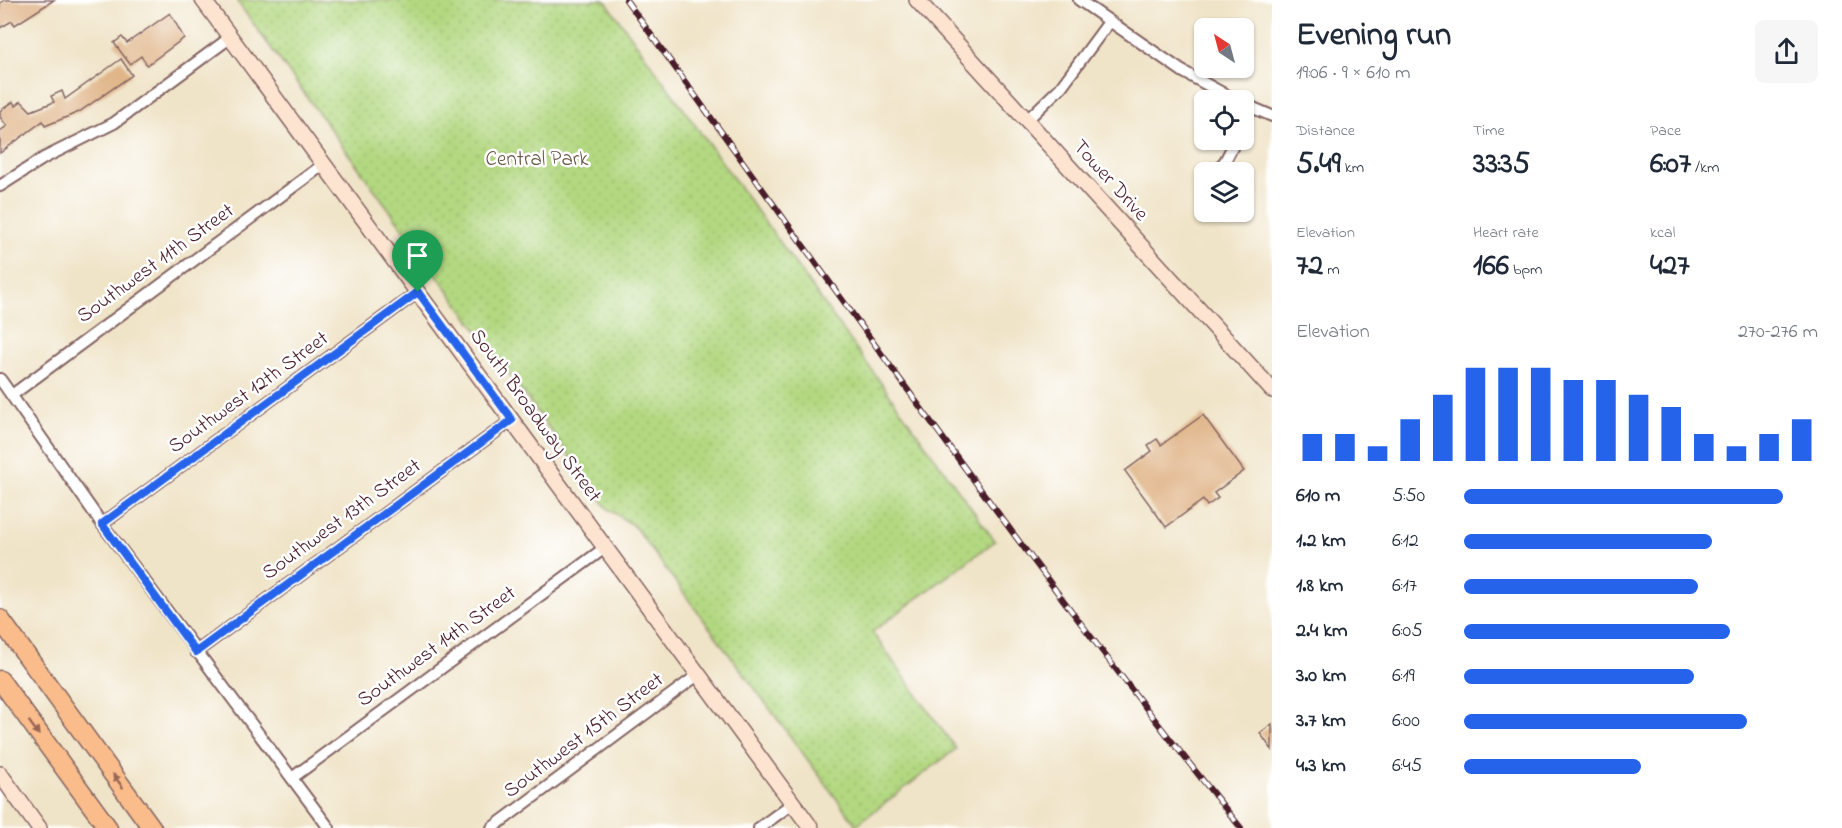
<!DOCTYPE html>
<html lang="en">
<head>
<meta charset="utf-8">
<style>
	:root { --surface:#fff; --page:#f6f6f7; --text:#1f2937; --muted:#747a83; --accent:#2563eb }
	body { margin:0; font-family:"Indie Flower",sans-serif; background:var(--page); color:var(--text); height:100vh; display:flex; flex-direction:column; font-size:22px; white-space:nowrap }
	* { box-sizing:border-box; margin:0 }
	p { font-size:20px; color:var(--muted) }
	.icon { flex:none; width:33px; height:33px; fill:none; stroke:currentColor; stroke-width:2; stroke-linecap:round; stroke-linejoin:round }
	.map { position:relative; flex:1; overflow:hidden }
	.drawer { display:flex; flex-direction:column; background:var(--surface); width:570px }
	.drawer>* { flex:none }
	.needle { width:39px; rotate:324deg }
	.tools { position:absolute; left:1194px; top:18px; display:grid; gap:12px }
	.tools a { display:grid; place-items:center; width:60px; height:60px; border-radius:9px; background:var(--surface); box-shadow:0 2px 4px #0004; font-size:30px }
	.pin { position:absolute; display:grid; place-items:center; width:51px; height:51px; color:#fff; margin:-62px -26px; border-radius:50% 50% 50% 0; rotate:-45deg; box-shadow:0 0 6px #0007 }
	.pin .icon { rotate:45deg }
	.round { display:grid; place-items:center; flex:none; width:63px; height:63px; border-radius:9px; background:var(--page) }
	.head { display:flex; align-items:center; justify-content:space-between; height:102px; padding:0 24px }
	h1 { font-size:33px; font-weight:800; line-height:45px }
	.metrics { display:grid; grid-template-columns:repeat(3,1fr); gap:9px; height:102px; padding:6px 24px }
	.metrics div { display:grid; align-content:center }
	.metrics b { font-size:30px; font-weight:800 }
	.metrics small { font-size:16px; font-weight:400 }
	.metrics p { font-size:16px }
	.chart { height:168px; padding:12px 24px }
	.chart p { display:flex; justify-content:space-between }
	.chart svg { width:100%; height:108px; margin-top:6px; stroke:var(--accent); stroke-width:6 }
	ul { padding:0 24px; list-style:none; font-size:20px }
	li { display:grid; grid-template-columns:96px 72px 1fr; align-items:center; height:45px }
	li i { height:15px; border-radius:8px; background:var(--accent) }
	main { display:flex; flex:1; min-height:0 }
	.map>svg:first-child { display:block }
	.park { fill:url(#park-dots); stroke:#7e7c56; stroke-width:1.5 }
	.building { fill:#e0b589 }
	.lines { fill:none; stroke-linecap:round; stroke-linejoin:round }
	.street-casing { stroke:#846462; stroke-width:14 }
	.secondary-casing { stroke:#846462; stroke-width:18 }
	.highway-casing { stroke:#846462; stroke-width:21 }
	.street { stroke:#fff; stroke-width:10 }
	.secondary { stroke:#fde4d0; stroke-width:15 }
	.highway { stroke:#f9bc8a; stroke-width:18 }
	.rail-casing { stroke:#4a1f2b; stroke-width:6 }
	.rail { stroke:#fff; stroke-width:4; stroke-dasharray:11; stroke-linecap:butt }
	.oneway { fill:#996656 }
	.route-casing { stroke:#fff; stroke-width:12 }
	.route { stroke:#2563eb; stroke-width:8 }
	.labels { text-anchor:middle; dominant-baseline:central; stroke-width:5; stroke-linejoin:round; paint-order:stroke }
	.park-label { font-size:21px; fill:#6a5645; stroke:#fff }
	.street-label { font-size:21px; fill:#4a1f2b; stroke:#fff }
</style>
</head>
<body>
<main>
<div class="map">
<svg width="1272" height="828" viewBox="0 0 1272 828">
	<defs>
		<pattern id="park-dots" width="8" height="8" patternUnits="userSpaceOnUse" patternTransform="scale(1.5)"><rect width="8" height="8" fill="#b3d881"/><path d="M2 2h.1M6 6h.1" fill="none" stroke="#9bb970" stroke-width="1.8" stroke-linecap="round"/></pattern>
	</defs>
	<rect width="100%" height="100%" fill="#fff"/>
	<filter id="ink" filterUnits="userSpaceOnUse"><feTurbulence type="fractalNoise" baseFrequency=".0167" numOctaves="2"/><feDisplacementMap in="SourceGraphic" scale="12" xChannelSelector="R" yChannelSelector="G"/><feConvolveMatrix kernelMatrix="1 2 1 2 8 2 1 2 1" color-interpolation-filters="sRGB"/></filter>
	<filter id="wash" filterUnits="userSpaceOnUse"><feTurbulence type="fractalNoise" baseFrequency=".008" numOctaves="4" result="noise"/><feDisplacementMap in="SourceGraphic" scale="24" xChannelSelector="R" yChannelSelector="G"/><feGaussianBlur stdDeviation="1.35" result="paint"/><feColorMatrix in="noise" values="0 0 0 0 0 0 0 0 0 0 0 0 0 0 0 0 0 1.4 0 .05"/><feComposite in="paint" operator="in"/></filter>
	<g filter="url(#wash)">
		<rect width="100%" height="100%" fill="#f0e4c8"/>
		<!-- park -->
		<polygon class="park" points="236,0 605,0 995,541 872,632 956,749 856,825 634,526 608,509"/>
		<g id="blocks">
			<!-- building -->
			<g class="building">
				<polygon points="5,0 54,0 15,25 12,21 0,28 0,3"/>
				<polygon points="170,13 184,38 147,65 141,56 130,64 114,43 122,37 127,43"/>
				<polygon points="121,59 132,75 79,112 45,126 43,121 0,153 0,131 7,126 0,117 0,111 13,102 16,106 21,101 31,111 54,102 51,96 62,91 65,99"/>
				<polygon points="1203,415 1244,471 1214,493 1218,498 1207,506 1203,500 1166,527 1125,471 1152,451 1148,445 1157,439 1161,445"/>
				<polygon points="1272,724 1272,750 1260,733"/>
			</g>
		</g>
	</g>
	<g filter="url(#ink)">
		<use href="#blocks" fill-opacity="0" stroke="#846462" stroke-width="1.5"/>
		<g class="lines">
			<defs>
				<g id="street">
					<polyline points="1079,0 1182,71 1235,100"/>
					<polyline points="1244,104 1272,116"/>
					<polyline points="1027,120 1061,87 1109,22"/>
					<polyline points="1244,123 1250,108"/>
					<polyline points="1215,172 1225,161 1236,140"/>
					<polyline points="0,186 44,158 114,123 231,37"/>
					<polyline points="0,379 102,524 329,828"/>
					<polyline points="12,395 324,164"/>
					<polyline points="102,524 418,292"/>
					<polyline points="196,652 512,420"/>
					<polyline points="292,778 606,547"/>
					<polyline points="492,828 699,674"/>
					<polyline points="759,828 793,803"/>
				</g>
				<g id="secondary">
					<polyline points="203,0 811,828"/>
					<polyline points="917,0 1272,390"/>
					<polyline points="0,774 39,828"/>
				</g>
				<g id="highway">
					<polyline points="0,619 152,828"/>
					<polyline points="0,680 108,828"/>
				</g>
			</defs>
			<!-- street casing -->
			<use href="#street" class="street-casing"/>
			<!-- secondary casing -->
			<use href="#secondary" class="secondary-casing"/>
			<!-- highway casing -->
			<use href="#highway" class="highway-casing"/>
			<!-- street -->
			<use href="#street" class="street"/>
			<!-- secondary -->
			<use href="#secondary" class="secondary"/>
			<!-- highway -->
			<use href="#highway" class="highway"/>
			<defs>
				<path id="rail" d="M 626,0 C 828,278 1025,561 1241,828"/>
			</defs>
			<!-- rail casing -->
			<use href="#rail" class="rail-casing"/>
			<!-- rail -->
			<use href="#rail" class="rail"/>
		</g>
		<!-- one-way arrows -->
		<defs><path id="oneway-solid" d="M-6-.8H1V-3.2L6.5 0L1 3.2V.8H-6Z" transform="scale(1.5)"/></defs>
		<g class="oneway">
			<use href="#oneway-solid" transform="translate(34 728) rotate(54)"/>
			<use href="#oneway-solid" transform="translate(118 781) rotate(-126)"/>
		</g>
	</g>
	<g class="lines" filter="url(#ink)">
		<defs>
			<polygon id="route" points="418,292 512,420 196,652 102,524"/>
		</defs>
		<!-- route casing -->
		<use href="#route" class="route-casing"/>
		<!-- route -->
		<use href="#route" class="route"/>
	</g>
	<g class="labels">
		<!-- park labels -->
		<g class="park-label">
			<text x="537" y="160">Central Park</text>
		</g>
		<!-- street labels -->
		<g class="street-label">
			<text transform="translate(1110 181) rotate(48)">Tower Drive</text>
			<text transform="translate(156 264) rotate(-36)">Southwest 11th Street</text>
			<text transform="translate(249 393) rotate(-36)">Southwest 12th Street</text>
			<text transform="translate(535 416) rotate(54)">South Broadway Street</text>
			<text transform="translate(342 520) rotate(-36)">Southwest 13th Street</text>
			<text transform="translate(437 647) rotate(-36)">Southwest 14th Street</text>
			<text transform="translate(584 736) rotate(-37)">Southwest 15th Street</text>
		</g>
	</g>
</svg>
<div class="tools">
<a><svg class="needle" viewBox="-14 -14 28 28"><path d="M0-13l5 13h-10z" fill="#e53935"/><path d="M0 13l5-13h-10z" fill="#747a83"/></svg></a>
<a><svg class="icon" aria-label="locate" viewBox="0 0 24 24"><circle cx="12" cy="12" r="6"/><path d="M12 2v4M12 18v4M2 12h4M18 12h4"/></svg></a>
<a><svg class="icon" aria-label="layers" viewBox="0 0 24 24"><path d="M12 4l9 5-9 5-9-5zM3 14l9 5 9-5"/></svg></a>
</div>
<div class="pin" style="left:418px;top:292px;background:#1e9e55"><svg class="icon" aria-label="arrive" viewBox="0 0 24 24"><path d="M6 21V4h12l-3 4 3 4H6"/></svg></div>
</div>
<section class="drawer">
<div class="head"><div><h1>Evening run</h1><p>19:06 · 9 × 610 m</p></div><a class="round"><svg class="icon" aria-label="share" viewBox="0 0 24 24"><path d="M12 15V3M7 8l5-5 5 5M5 13v7h14v-7"/></svg></a></div>
<div class="metrics">
<div><p>Distance</p><b>5.49<small> km</small></b></div>
<div><p>Time</p><b>33:35</b></div>
<div><p>Pace</p><b>6:07<small> /km</small></b></div>
</div>
<div class="metrics">
<div><p>Elevation</p><b>72<small> m</small></b></div>
<div><p>Heart rate</p><b>166<small> bpm</small></b></div>
<div><p>kcal</p><b>427</b></div>
</div>
<div class="chart"><p><span>Elevation</span>270–276 m</p>
<svg viewBox="0 0 160 44" preserveAspectRatio="none"><path d="M5 44V33M15 44V33M25 44V38M35 44V27M45 44V17M55 44V6M65 44V6M75 44V6M85 44V11M95 44V11M105 44V17M115 44V22M125 44V33M135 44V38M145 44V33M155 44V27"/></svg>
</div>
<ul>
<li><b>610 m</b>5:50<i style="width:90%"></i></li>
<li><b>1.2 km</b>6:12<i style="width:70%"></i></li>
<li><b>1.8 km</b>6:17<i style="width:66%"></i></li>
<li><b>2.4 km</b>6:05<i style="width:75%"></i></li>
<li><b>3.0 km</b>6:19<i style="width:65%"></i></li>
<li><b>3.7 km</b>6:00<i style="width:80%"></i></li>
<li><b>4.3 km</b>6:45<i style="width:50%"></i></li>
</ul>
</section>
</main>
</body>
</html>
